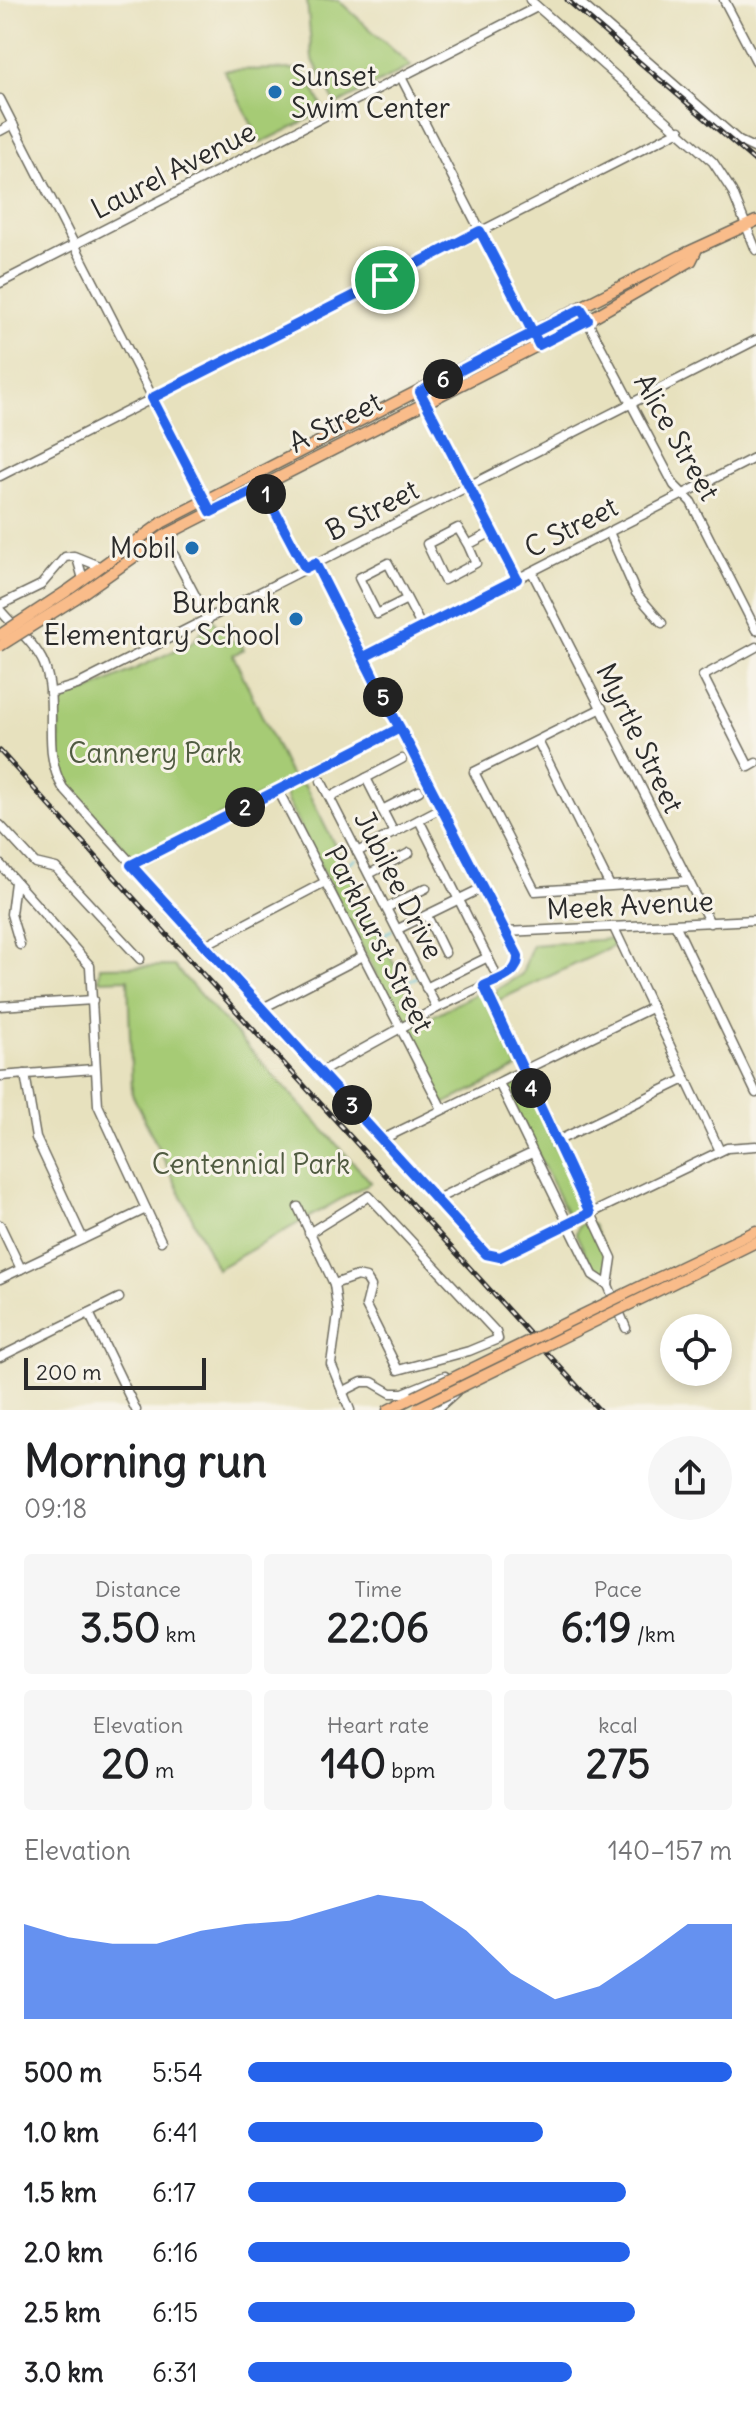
<!DOCTYPE html>
<html lang="en">
<head>
<meta charset="utf-8">
<style>
	:root { --surface:#fff; --page:#f6f6f6; --text:#202124; --muted:#757577; --accent:#2563eb }
	body { margin:0; font-family:Delius,sans-serif; background:var(--page); color:var(--text); height:100vh; display:flex; flex-direction:column; font-size:30px; white-space:nowrap }
	* { box-sizing:border-box; margin:0 }
	p { font-size:26px; color:var(--muted) }
	.icon { flex:none; width:44px; height:44px; fill:none; stroke:currentColor; stroke-width:2; stroke-linecap:round; stroke-linejoin:round }
	.map { position:relative; height:1410px; overflow:hidden }
	.sheet { display:flex; flex-direction:column; background:var(--surface); flex:1 }
	.sheet>* { flex:none }
	.controls { position:absolute; left:660px; top:1314px; display:grid; gap:16px }
	.controls a { display:grid; place-items:center; width:72px; height:72px; border-radius:50%; background:var(--surface); box-shadow:0 4px 12px #0003; font-size:40px }
	.scale { position:absolute; left:24px; bottom:20px; width:182px; box-sizing:border-box; padding-left:8px; border:4px solid #2b2b2b; border-top:0; font-size:22px; line-height:28px; white-space:nowrap; color:#2b2b2b; -webkit-text-stroke:6px #f7f3e8; paint-order:stroke }
	.pin { position:absolute; display:grid; place-items:center; width:68px; height:68px; color:#fff; margin:-34px; border:4px solid #fff; border-radius:50%; box-shadow:0 2px 8px #0007 }
	.km { position:absolute; width:40px; height:40px; margin:-20px; border-radius:50%; background:#222; color:#fff; font-size:22px; line-height:40px; text-align:center }
	.round { display:grid; place-items:center; flex:none; width:84px; height:84px; border-radius:42px; background:var(--page) }
	.summary { display:flex; align-items:center; justify-content:space-between; height:136px; padding:0 24px }
	h1 { font-size:44px; font-weight:800; line-height:60px }
	.metrics { display:grid; grid-template-columns:repeat(3,1fr); gap:12px; height:136px; padding:8px 24px }
	.metrics div { display:grid; align-content:center; border-radius:8px; background:var(--page); text-align:center }
	.metrics b { font-size:40px; font-weight:800 }
	.metrics small { font-size:22px; font-weight:400 }
	.metrics p { font-size:22px }
	.chart { height:224px; padding:16px 24px }
	.chart p { display:flex; justify-content:space-between }
	.chart svg { width:100%; height:144px; margin-top:8px; fill:var(--accent); opacity:.7 }
	ul { padding:0 24px; list-style:none; font-size:26px }
	li { display:grid; grid-template-columns:128px 96px 1fr; align-items:center; height:60px }
	li i { height:20px; border-radius:10px; background:var(--accent) }
	.map>svg:first-child { display:block }
	.green { fill:#a6cb74; stroke:#687b50; stroke-width:2 }
	.lines { fill:none; stroke-linecap:round; stroke-linejoin:round }
	.stream { stroke:#62c5e0; stroke-width:2 }
	.minor-casing { stroke:#6d6b5e; stroke-width:11 }
	.major-casing { stroke:#6d6b5e; stroke-width:13 }
	.minor { stroke:#fff; stroke-width:8 }
	.major { stroke:#f9bc8a; stroke-width:10 }
	.rail-casing { stroke:#2b2b2b; stroke-width:5 }
	.rail { stroke:#f7f3e8; stroke-width:2; stroke-dasharray:6; stroke-linecap:butt }
	.major-bridge-casing { stroke:#6d6b5e; stroke-width:13; stroke-linecap:butt }
	.major-bridge { stroke:#f9bc8a; stroke-width:10 }
	.route-casing { stroke:#fff; stroke-width:16 }
	.route { stroke:#2563eb; stroke-width:10 }
	.poi-dot { fill:#1f6fb2; stroke:#f7f3e8; stroke-width:3 }
	.labels { text-anchor:middle; dominant-baseline:central; stroke-width:6; stroke-linejoin:round; paint-order:stroke }
	.poi-label { font-size:28px; fill:#2b2b2b; stroke:#f7f3e8; text-anchor:end }
	.street-label { font-size:28px; fill:#2b2b2b; stroke:#f7f3e8 }
	.park-label { font-size:28px; fill:#505b41; stroke:#f7f3e8 }
</style>
</head>
<body>
<div class="map">
<svg width="756" height="1410" viewBox="0 0 756 1410">
	<rect width="100%" height="100%" fill="#f7f3e8"/>
	<filter id="ink" filterUnits="userSpaceOnUse"><feTurbulence type="fractalNoise" baseFrequency=".0125" numOctaves="2"/><feDisplacementMap in="SourceGraphic" scale="16" xChannelSelector="R" yChannelSelector="G"/><feConvolveMatrix kernelMatrix="1 2 1 2 8 2 1 2 1" color-interpolation-filters="sRGB"/></filter>
	<filter id="wash" filterUnits="userSpaceOnUse"><feTurbulence type="fractalNoise" baseFrequency=".006" numOctaves="4" result="noise"/><feDisplacementMap in="SourceGraphic" scale="32" xChannelSelector="R" yChannelSelector="G"/><feGaussianBlur stdDeviation="1.8" result="paint"/><feColorMatrix in="noise" values="0 0 0 0 0 0 0 0 0 0 0 0 0 0 0 0 0 1.4 0 .05"/><feComposite in="paint" operator="in"/></filter>
	<g filter="url(#wash)">
		<rect width="100%" height="100%" fill="#e7e1be"/>
		<!-- green -->
		<g class="green">
			<polygon points="307,0 338,0 411,66 336,105 312,58"/>
			<polygon points="303,69 325,111 261,143 224,70"/>
			<polygon points="212,618 218,628 230,622 236,633 224,640 227,644 238,638 244,649 233,655 292,779 140,857 131,856 66,783 60,766 58,700 88,691 193,642"/>
			<polygon points="299,783 305,786 408,992 423,1013 406,1021 399,1019 395,1011 287,801 285,791"/>
			<polygon points="610,939 614,946 497,1001 496,990 522,974 532,945"/>
			<polygon points="174,966 371,1182 217,1269 132,1094 128,979 99,980 100,967"/>
			<polygon points="481,991 518,1068 444,1104 407,1029"/>
			<polygon points="516,1078 524,1081 583,1205 582,1211 568,1216 506,1089 508,1082"/>
			<polygon points="586,1222 593,1225 611,1264 609,1270 601,1275 594,1272 576,1234 578,1226"/>
		</g>
		<g class="lines">
			<!-- stream -->
			<g class="stream">
				<polyline points="346,864 356,859"/>
				<polyline points="382,935 392,930"/>
				<polyline points="407,987 406,982 417,977"/>
			</g>
		</g>
	</g>
	<g filter="url(#ink)">
		<g class="lines">
			<defs>
				<g id="minor">
					<polyline points="530,0 713,162 732,191 756,250"/>
					<polyline points="577,0 739,141 756,149"/>
					<polyline points="724,0 756,61"/>
					<polyline points="401,77 539,345"/>
					<polyline points="0,99 211,512"/>
					<polyline points="0,131 13,124"/>
					<polyline points="0,283 537,7"/>
					<polyline points="581,309 674,485 691,502 756,630"/>
					<polyline points="420,392 517,579"/>
					<polyline points="0,476 680,130"/>
					<polyline points="260,482 305,568"/>
					<polyline points="609,532 636,593 662,623"/>
					<polyline points="164,536 208,620"/>
					<polyline points="468,545 476,563 444,580 427,544 458,528 468,545 492,532"/>
					<polyline points="77,558 83,579"/>
					<polyline points="315,563 518,959 513,972 437,1008 321,1072"/>
					<polyline points="532,572 710,923"/>
					<polyline points="407,599 377,614 359,578 388,563 418,620 422,628"/>
					<polyline points="0,605 41,585 65,557 74,556 99,566"/>
					<path d="M 0,610 C 14,627 35,643 44,664 C 60,705 40,749 63,788 L 486,1254 L 500,1257 L 727,1148 L 756,1146"/>
					<polyline points="756,647 703,676 749,767 756,763"/>
					<polyline points="364,657 756,457"/>
					<polyline points="50,693 77,685 756,340"/>
					<polyline points="602,708 474,772 535,891 687,881"/>
					<polyline points="538,741 609,884"/>
					<polyline points="366,778 394,833"/>
					<polyline points="321,781 437,1008"/>
					<polyline points="278,790 442,1109"/>
					<polyline points="330,797 402,759"/>
					<polyline points="382,810 419,791"/>
					<polyline points="419,820 494,970"/>
					<polyline points="0,825 35,863 56,868 140,959"/>
					<polyline points="357,852 441,808"/>
					<polyline points="0,864 90,966 98,1105 161,1241"/>
					<polyline points="131,865 400,728"/>
					<polyline points="369,874 409,853"/>
					<polyline points="15,882 11,914 20,945"/>
					<polyline points="386,908 426,888"/>
					<polyline points="427,916 445,953"/>
					<polyline points="676,926 756,1093"/>
					<polyline points="398,929 482,888"/>
					<polyline points="615,930 720,1151"/>
					<polyline points="506,932 756,920"/>
					<polyline points="205,945 325,882"/>
					<polyline points="484,986 612,1258 608,1285"/>
					<polyline points="426,988 488,957"/>
					<polyline points="0,1006 93,1000"/>
					<polyline points="263,1008 363,956"/>
					<polyline points="25,1074 36,1138 83,1239"/>
					<polyline points="0,1076 94,1069"/>
					<polyline points="499,1083 593,1275 608,1285 626,1328"/>
					<polyline points="383,1139 651,1008"/>
					<polyline points="557,1141 685,1079"/>
					<polyline points="437,1199 532,1153"/>
					<polyline points="298,1207 334,1284 338,1314 331,1364 350,1410"/>
					<polyline points="0,1225 21,1269"/>
					<polyline points="309,1233 369,1196 496,1332 498,1339 469,1351 398,1370 366,1306 371,1286 366,1278 357,1276 334,1284"/>
					<polyline points="0,1279 146,1209"/>
					<polyline points="89,1313 136,1410"/>
					<polyline points="0,1357 119,1298"/>
					<polyline points="342,1392 362,1382 372,1382 391,1393 403,1393 445,1376 455,1384 456,1392 436,1410"/>
				</g>
				<g id="major">
					<polyline points="67,591 163,522 686,253 756,221"/>
					<polyline points="76,598 164,536 588,320 691,261 696,251"/>
					<polyline points="658,1278 756,1231"/>
					<polyline points="663,1288 756,1242"/>
					<polyline points="388,1410 414,1397"/>
				</g>
			</defs>
			<!-- minor casing -->
			<use href="#minor" class="minor-casing"/>
			<!-- major casing -->
			<use href="#major" class="major-casing"/>
			<!-- minor -->
			<use href="#minor" class="minor"/>
			<!-- major -->
			<use href="#major" class="major"/>
			<defs>
				<g id="rail">
					<polyline points="567,0 756,162"/>
					<polyline points="0,751 599,1410"/>
				</g>
			</defs>
			<!-- rail casing -->
			<use href="#rail" class="rail-casing"/>
			<!-- rail -->
			<use href="#rail" class="rail"/>
			<defs>
				<g id="major-bridge">
					<polyline points="0,635 67,591"/>
					<polyline points="0,646 76,598"/>
					<polyline points="414,1397 658,1278"/>
					<polyline points="418,1408 663,1288"/>
				</g>
			</defs>
			<!-- major-bridge casing -->
			<use href="#major-bridge" class="major-bridge-casing"/>
			<!-- major-bridge -->
			<use href="#major-bridge" class="major-bridge"/>
		</g>
	</g>
	<g class="lines" filter="url(#ink)">
		<defs>
			<path id="route" d="M 385,280 L 152,398 L 211,512 L 262,487 L 305,568 L 315,563 L 390,711 L 400,728 L 131,865 L 486,1254 L 500,1257 L 590,1213 L 484,986 C 499,979 519,975 518,956 L 400,728 C 387,705 376,681 364,657 L 517,579 L 420,392 C 457,372 495,352 533,333 L 581,309 L 588,320 L 539,345 L 527,321 L 480,231 L 385,280"/>
		</defs>
		<!-- route casing -->
		<use href="#route" class="route-casing"/>
		<!-- route -->
		<use href="#route" class="route"/>
	</g>
	<!-- markers -->
	<g class="poi-dot">
		<circle cx="275" cy="92" r="8"/>
		<circle cx="192" cy="548" r="8"/>
		<circle cx="296" cy="619" r="8"/>
	</g>
	<g class="labels">
		<!-- poi labels -->
		<g class="poi-label">
			<text x="291" y="76" text-anchor="start">Sunset<tspan x="291" dy="32">Swim Center</tspan></text>
			<text x="176" y="548">Mobil</text>
			<text x="280" y="603">Burbank<tspan x="280" dy="32">Elementary School</tspan></text>
		</g>
		<!-- street labels -->
		<g class="street-label">
			<text transform="translate(173 170) rotate(-27)">Laurel Avenue</text>
			<text transform="translate(335 422) rotate(-27)">A Street</text>
			<text transform="translate(677 437) rotate(60)">Alice Street</text>
			<text transform="translate(372 510) rotate(-27)">B Street</text>
			<text transform="translate(571 527) rotate(-27)">C Street</text>
			<text transform="translate(640 738) rotate(64)">Myrtle Street</text>
			<text transform="translate(399 885) rotate(63)">Jubilee Drive</text>
			<text transform="translate(630 905) rotate(-3)">Meek Avenue</text>
			<text transform="translate(379 939) rotate(63)">Parkhurst Street</text>
		</g>
		<!-- park labels -->
		<g class="park-label">
			<text x="155" y="753">Cannery Park</text>
			<text x="251" y="1164">Centennial Park</text>
		</g>
	</g>
</svg>
<div class="controls">
<a><svg class="icon" aria-label="locate" viewBox="0 0 24 24"><circle cx="12" cy="12" r="6"/><path d="M12 2v4M12 18v4M2 12h4M18 12h4"/></svg></a>
</div>
<div class="scale">200 m</div>
<div class="pin" style="left:385px;top:280px;background:#1e9e55"><svg class="icon" aria-label="arrive" viewBox="0 0 24 24"><path d="M6 21V4h12l-3 4 3 4H6"/></svg></div>
<b class="km" style="left:266px;top:494px">1</b>
<b class="km" style="left:245px;top:807px">2</b>
<b class="km" style="left:352px;top:1105px">3</b>
<b class="km" style="left:531px;top:1088px">4</b>
<b class="km" style="left:383px;top:697px">5</b>
<b class="km" style="left:443px;top:379px">6</b>
</div>
<section class="sheet">
<div class="summary"><div><h1>Morning run</h1><p>09:18</p></div><a class="round"><svg class="icon" aria-label="share" viewBox="0 0 24 24"><path d="M12 15V3M7 8l5-5 5 5M5 13v7h14v-7"/></svg></a></div>
<div class="metrics">
<div><p>Distance</p><b>3.50<small> km</small></b></div>
<div><p>Time</p><b>22:06</b></div>
<div><p>Pace</p><b>6:19<small> /km</small></b></div>
</div>
<div class="metrics">
<div><p>Elevation</p><b>20<small> m</small></b></div>
<div><p>Heart rate</p><b>140<small> bpm</small></b></div>
<div><p>kcal</p><b>275</b></div>
</div>
<div class="chart"><p><span>Elevation</span>140–157 m</p>
<svg viewBox="0 0 160 44" preserveAspectRatio="none"><path d="M0 44V15L10 19L20 21L30 21L40 17L50 15L60 14L70 10L80 6L90 8L100 17L110 30L120 38L130 34L140 25L150 15L160 15V44z"/></svg>
</div>
<ul>
<li><b>500 m</b>5:54<i style="width:100%"></i></li>
<li><b>1.0 km</b>6:41<i style="width:61%"></i></li>
<li><b>1.5 km</b>6:17<i style="width:78%"></i></li>
<li><b>2.0 km</b>6:16<i style="width:79%"></i></li>
<li><b>2.5 km</b>6:15<i style="width:80%"></i></li>
<li><b>3.0 km</b>6:31<i style="width:67%"></i></li>
</ul>
</section>
</body>
</html>
